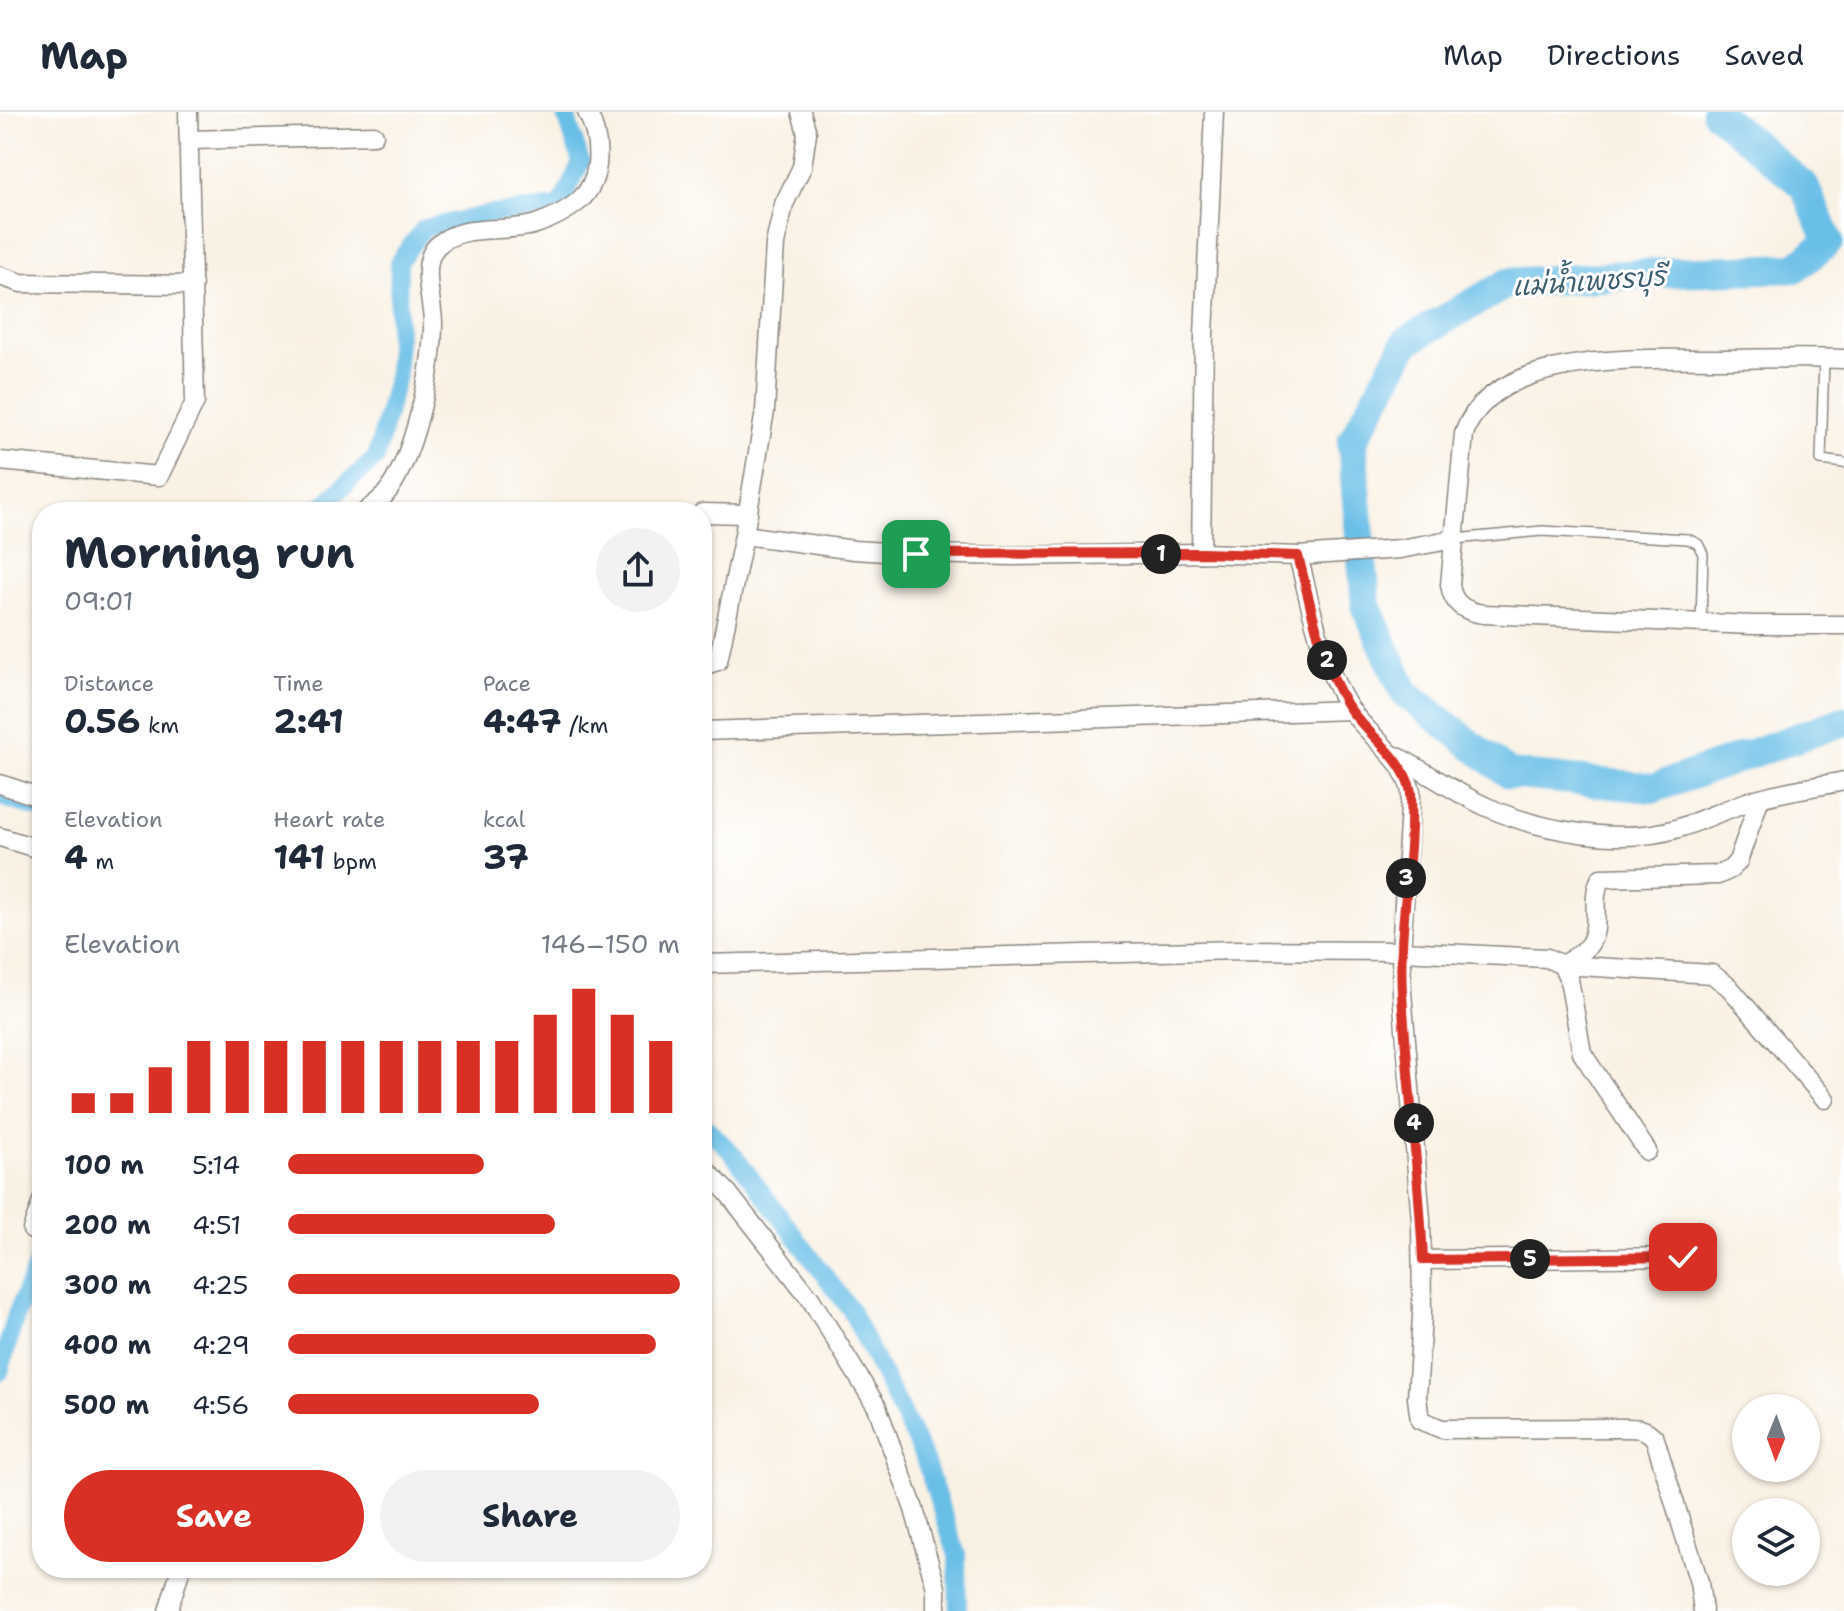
<!DOCTYPE html>
<html lang="en">
<head>
<meta charset="utf-8">
<style>
	:root { --surface:#fff; --page:#f2f2f3; --text:#1f2937; --muted:#747a83; --line:#e0e1e3; --accent:#d93025 }
	body { margin:0; font-family:"Shantell Sans","Playpen Sans Thai",sans-serif; background:var(--page); color:var(--text); height:100vh; display:flex; flex-direction:column; font-size:30px; white-space:nowrap }
	* { box-sizing:border-box; margin:0 }
	p { font-size:26px; color:var(--muted) }
	.icon { flex:none; width:44px; height:44px; fill:none; stroke:currentColor; stroke-width:2; stroke-linecap:round; stroke-linejoin:round }
	.map { position:relative; flex:1; overflow:hidden }
	.drawer { position:absolute; left:32px; top:390px; width:680px; height:1076px; display:flex; flex-direction:column; background:var(--surface); border-radius:32px; box-shadow:0 2px 6px #0004 }
	.drawer>* { flex:none }
	.needle { width:52px; rotate:181deg }
	.controls { position:absolute; left:1732px; top:1282px; display:grid; gap:16px }
	.controls a { display:grid; place-items:center; width:88px; height:88px; border-radius:50%; background:var(--surface); box-shadow:0 2px 6px #0004; font-size:40px }
	.pin { position:absolute; display:grid; place-items:center; width:68px; height:68px; color:#fff; margin:-34px; border-radius:16px; box-shadow:0 4px 12px #0006 }
	.km { position:absolute; width:40px; height:40px; margin:-20px; border-radius:50%; background:#222; color:#fff; font-size:22px; line-height:40px; text-align:center }
	.round { display:grid; place-items:center; flex:none; width:84px; height:84px; border-radius:42px; background:var(--page) }
	.headline { display:flex; align-items:center; justify-content:space-between; height:136px; padding:0 32px }
	h1 { font-size:44px; font-weight:700; line-height:60px }
	.figures { display:grid; grid-template-columns:repeat(3,1fr); gap:12px; height:136px; padding:8px 32px }
	.figures div { display:grid; align-content:center }
	.figures b { font-size:34px; font-weight:700 }
	.figures small { font-size:22px; font-weight:400 }
	.figures p { font-size:22px }
	.chart { height:224px; padding:16px 32px }
	.chart p { display:flex; justify-content:space-between }
	.chart svg { width:100%; height:144px; margin-top:8px; stroke:var(--accent); stroke-width:6 }
	.button { display:flex; gap:16px; margin-top:auto; padding:16px 32px }
	.button a { flex:1; height:92px; border-radius:48px; background:var(--accent); color:#fff; font-size:32px; font-weight:700; line-height:92px; text-align:center }
	.button a+a { background:var(--page); color:var(--text) }
	ul { padding:0 32px; list-style:none; font-size:26px }
	li { display:grid; grid-template-columns:128px 96px 1fr; align-items:center; height:60px }
	li i { height:20px; border-radius:10px; background:var(--accent) }
	header { display:flex; align-items:center; gap:48px; box-sizing:border-box; height:112px; padding:0 40px; background:var(--surface); border-bottom:2px solid var(--line) }
	header strong { font-size:38px }
	nav { display:flex; gap:44px; margin-inline-start:auto; font-size:28px }
	.map>svg:first-child { display:block }
	.lines { fill:none; stroke-linecap:round; stroke-linejoin:round }
	.canal { stroke:#6abfe7; stroke-width:18 }
	.river { stroke:#6abfe7; stroke-width:30 }
	.lane-casing { stroke:#8a8680; stroke-width:12 }
	.street-casing { stroke:#8a8680; stroke-width:21 }
	.lane { stroke:#fff; stroke-width:9 }
	.street { stroke:#fff; stroke-width:18 }
	.route-casing { stroke:#fff; stroke-width:16 }
	.route { stroke:#d93025; stroke-width:10 }
	.labels { text-anchor:middle; dominant-baseline:central; stroke-width:6; stroke-linejoin:round; paint-order:stroke }
	.water-label { font-size:26px; font-style:italic; fill:#3b5d6d; stroke:#fff }
</style>
</head>
<body>
<header>
<strong>Map</strong>
<nav><a>Map</a><a>Directions</a><a>Saved</a></nav>
</header>
<div class="map">
<svg width="1844" height="1499" viewBox="0 0 1844 1499">
	<rect width="100%" height="100%" fill="#fff"/>
	<filter id="ink" filterUnits="userSpaceOnUse"><feTurbulence type="fractalNoise" baseFrequency=".0125" numOctaves="2"/><feDisplacementMap in="SourceGraphic" scale="16" xChannelSelector="R" yChannelSelector="G"/><feConvolveMatrix kernelMatrix="1 2 1 2 8 2 1 2 1" color-interpolation-filters="sRGB"/></filter>
	<filter id="wash" filterUnits="userSpaceOnUse"><feTurbulence type="fractalNoise" baseFrequency=".006" numOctaves="4" result="noise"/><feDisplacementMap in="SourceGraphic" scale="32" xChannelSelector="R" yChannelSelector="G"/><feGaussianBlur stdDeviation="1.8" result="paint"/><feColorMatrix in="noise" values="0 0 0 0 0 0 0 0 0 0 0 0 0 0 0 0 0 1.4 0 .05"/><feComposite in="paint" operator="in"/></filter>
	<g filter="url(#wash)">
		<rect width="100%" height="100%" fill="#f9f1e3"/>
		<g class="lines">
			<!-- canal -->
			<g class="canal">
				<polyline points="315,400 376,346 397,263 399,149 424,116 489,102 560,95 581,50 565,0"/>
				<polyline points="0,685 42,698"/>
				<polyline points="702,1011 733,1042 850,1197 924,1346 957,1443 958,1499"/>
				<polyline points="0,1260 16,1203 42,1140"/>
			</g>
			<!-- river -->
			<polyline class="river" points="1716,0 1804,74 1829,129 1796,156 1671,160 1508,171 1407,229 1352,330 1366,494 1405,581 1509,662 1654,676 1844,609"/>
		</g>
	</g>
	<g filter="url(#ink)">
		<g class="lines">
			<defs>
				<g id="lane">
					<polyline points="1824,246 1821,348 1844,351"/>
					<polyline points="1455,427 1542,419 1688,427 1698,432 1703,442 1701,511"/>
				</g>
				<g id="street">
					<polyline points="191,28 374,23"/>
					<polyline points="0,164 21,171 193,173"/>
					<path d="M 1844,247 C 1801,245 1758,247 1714,247 C 1644,247 1491,238 1464,322 L 1450,473 C 1453,493 1465,499 1483,502 L 1753,513 L 1844,513"/>
					<polyline points="0,349 159,364 195,290 188,0"/>
					<path d="M 365,400 C 371,395 378,390 384,384 C 414,349 433,257 433,211 C 433,189 419,152 437,134 C 461,110 506,122 536,112 C 551,107 567,99 579,89 C 590,79 595,68 597,53 C 599,33 596,17 587,0"/>
					<polyline points="702,401 748,402"/>
					<polyline points="744,423 854,438 916,442 1014,444 1201,441 1298,444 1400,437 1455,427"/>
					<polyline points="1201,441 1204,223 1214,0"/>
					<path d="M 1298,444 C 1311,493 1320,547 1346,591 C 1365,623 1403,642 1411,680 L 1401,839 L 1402,880 L 1421,1108 L 1422,1204 L 1417,1286 L 1420,1308 L 1442,1317 L 1618,1316 C 1634,1316 1645,1314 1655,1327 L 1699,1470 L 1703,1499"/>
					<polyline points="702,554 718,549 744,423 765,299 775,132 784,92 802,55 807,21 801,0"/>
					<polyline points="702,619 1351,598"/>
					<path d="M 1396,644 C 1427,660 1455,681 1487,695 C 1540,719 1623,734 1679,716 C 1706,707 1732,694 1760,686 C 1787,678 1816,675 1844,669"/>
					<polyline points="0,672 42,686"/>
					<polyline points="0,725 42,738"/>
					<polyline points="702,852 1238,838 1401,839 1547,846 1562,853 1569,867 1582,941 1647,1039"/>
					<polyline points="1562,853 1712,862 1729,875 1825,987"/>
					<path d="M 1562,853 C 1571,848 1582,842 1588,834 C 1603,816 1589,786 1601,766 L 1718,763 L 1731,757 L 1738,749 L 1760,686"/>
					<polyline points="702,1054 728,1081 810,1186 877,1295 914,1397 936,1476 936,1499"/>
					<polyline points="32,1118 42,1089"/>
					<polyline points="1423,1148 1683,1145"/>
					<polyline points="168,1499 181,1456"/>
				</g>
			</defs>
			<!-- lane casing -->
			<use href="#lane" class="lane-casing"/>
			<!-- street casing -->
			<use href="#street" class="street-casing"/>
			<!-- lane -->
			<use href="#lane" class="lane"/>
			<!-- street -->
			<use href="#street" class="street"/>
		</g>
	</g>
	<g class="lines" filter="url(#ink)">
		<defs>
			<path id="route" d="M 916,442 L 1201,441 L 1298,444 C 1311,493 1320,547 1346,591 C 1365,623 1403,642 1411,680 C 1414,747 1398,814 1402,881 C 1407,970 1419,1058 1423,1148 L 1683,1145"/>
		</defs>
		<!-- route casing -->
		<use href="#route" class="route-casing"/>
		<!-- route -->
		<use href="#route" class="route"/>
	</g>
	<g class="labels">
		<!-- water labels -->
		<g class="water-label">
			<text transform="translate(1589 169) rotate(-4)">แม่น้ำเพชรบุรี</text>
		</g>
	</g>
</svg>
<div class="controls">
<a><svg class="needle" viewBox="-14 -14 28 28"><path d="M0-13l5 13h-10z" fill="#e53935"/><path d="M0 13l5-13h-10z" fill="#747a83"/></svg></a>
<a><svg class="icon" aria-label="layers" viewBox="0 0 24 24"><path d="M12 4l9 5-9 5-9-5zM3 14l9 5 9-5"/></svg></a>
</div>
<div class="pin" style="left:916px;top:442px;background:#1e9e55"><svg class="icon" aria-label="arrive" viewBox="0 0 24 24"><path d="M6 21V4h12l-3 4 3 4H6"/></svg></div>
<div class="pin" style="left:1683px;top:1145px;background:#d93025"><svg class="icon" aria-label="check" viewBox="0 0 24 24"><path d="M5 12l5 5 9-10"/></svg></div>
<b class="km" style="left:1161px;top:442px">1</b>
<b class="km" style="left:1327px;top:548px">2</b>
<b class="km" style="left:1406px;top:766px">3</b>
<b class="km" style="left:1414px;top:1011px">4</b>
<b class="km" style="left:1530px;top:1147px">5</b>
<section class="drawer">
<div class="headline"><div><h1>Morning run</h1><p>09:01</p></div><a class="round"><svg class="icon" aria-label="share" viewBox="0 0 24 24"><path d="M12 15V3M7 8l5-5 5 5M5 13v7h14v-7"/></svg></a></div>
<div class="figures">
<div><p>Distance</p><b>0.56<small> km</small></b></div>
<div><p>Time</p><b>2:41</b></div>
<div><p>Pace</p><b>4:47<small> /km</small></b></div>
</div>
<div class="figures">
<div><p>Elevation</p><b>4<small> m</small></b></div>
<div><p>Heart rate</p><b>141<small> bpm</small></b></div>
<div><p>kcal</p><b>37</b></div>
</div>
<div class="chart"><p><span>Elevation</span>146–150 m</p>
<svg viewBox="0 0 160 44" preserveAspectRatio="none"><path d="M5 44V38M15 44V38M25 44V30M35 44V22M45 44V22M55 44V22M65 44V22M75 44V22M85 44V22M95 44V22M105 44V22M115 44V22M125 44V14M135 44V6M145 44V14M155 44V22"/></svg>
</div>
<ul>
<li><b>100 m</b>5:14<i style="width:50%"></i></li>
<li><b>200 m</b>4:51<i style="width:68%"></i></li>
<li><b>300 m</b>4:25<i style="width:100%"></i></li>
<li><b>400 m</b>4:29<i style="width:94%"></i></li>
<li><b>500 m</b>4:56<i style="width:64%"></i></li>
</ul>
<div class="button"><a>Save</a><a>Share</a></div>
</section>
</div>
</body>
</html>
